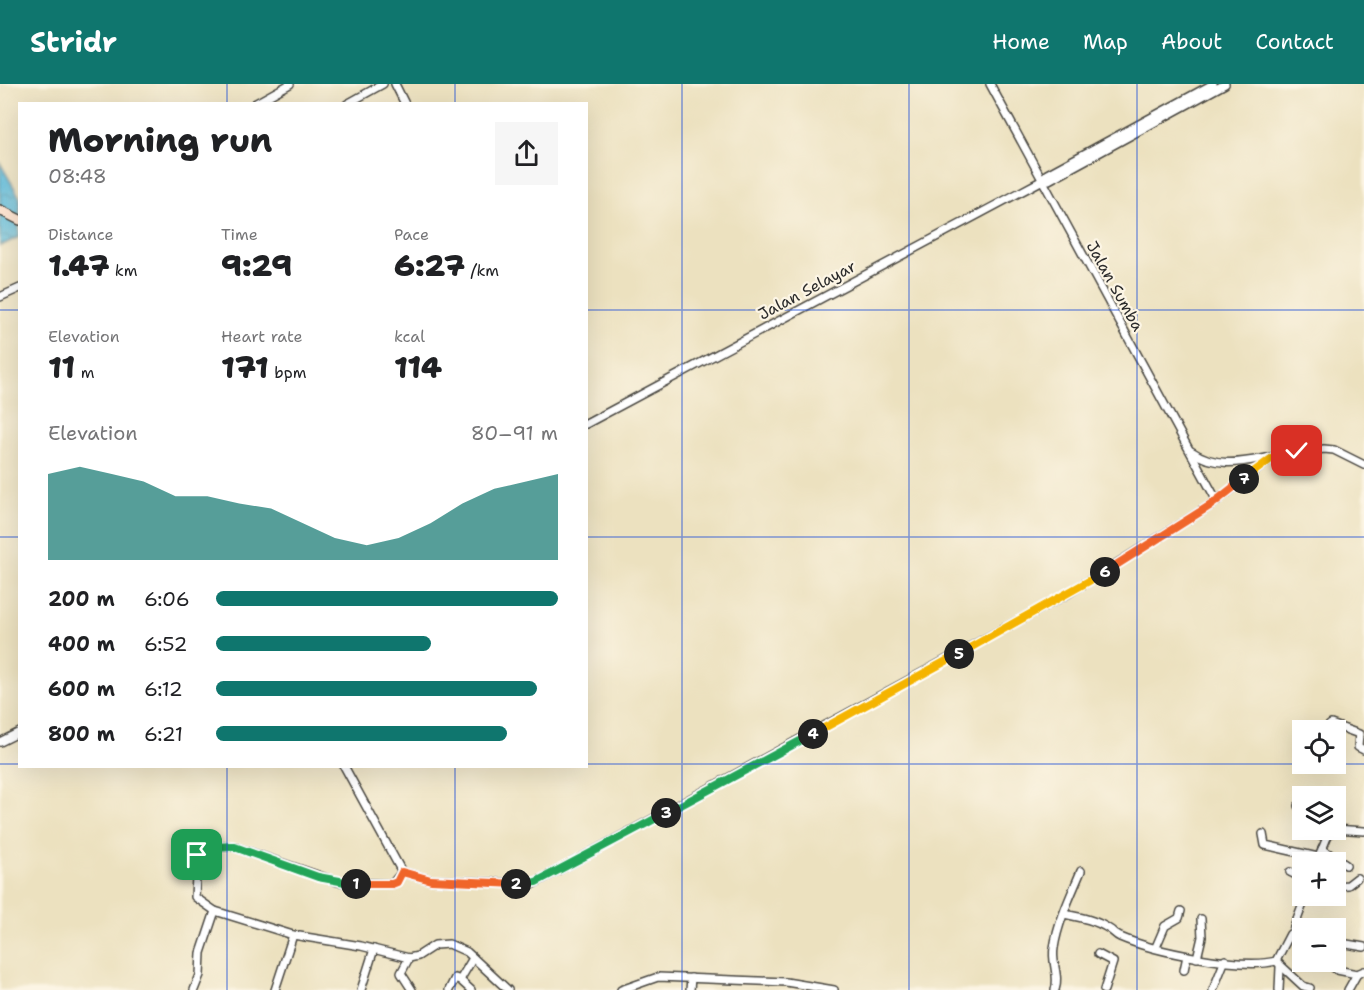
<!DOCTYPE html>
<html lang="en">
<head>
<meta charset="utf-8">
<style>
	:root { --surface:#fff; --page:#f6f6f6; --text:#202124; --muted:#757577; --accent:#0f766e }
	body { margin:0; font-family:"Shantell Sans",sans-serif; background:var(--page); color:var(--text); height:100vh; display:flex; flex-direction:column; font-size:22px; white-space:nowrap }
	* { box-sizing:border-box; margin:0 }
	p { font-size:20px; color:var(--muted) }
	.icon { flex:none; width:33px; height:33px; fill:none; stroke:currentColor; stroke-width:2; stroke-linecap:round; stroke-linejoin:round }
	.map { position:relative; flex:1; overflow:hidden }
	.drawer { position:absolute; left:18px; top:18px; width:570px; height:666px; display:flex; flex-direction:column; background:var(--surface); border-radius:0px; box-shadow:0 6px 24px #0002 }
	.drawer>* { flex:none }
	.tools { position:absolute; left:1292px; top:636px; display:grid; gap:12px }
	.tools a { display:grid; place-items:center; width:54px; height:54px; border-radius:0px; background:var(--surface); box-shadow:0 6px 24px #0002; font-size:30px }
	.pin { position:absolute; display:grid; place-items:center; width:51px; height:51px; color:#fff; margin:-26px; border-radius:12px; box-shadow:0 3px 9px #0006 }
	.km { position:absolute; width:30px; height:30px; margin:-15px; border-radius:50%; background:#222; color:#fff; font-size:16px; line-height:30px; text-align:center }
	.round { display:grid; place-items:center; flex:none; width:63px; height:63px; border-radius:0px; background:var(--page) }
	.overview { display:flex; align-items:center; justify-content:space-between; height:102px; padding:0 30px }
	h1 { font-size:33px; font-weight:800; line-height:45px }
	.stats { display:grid; grid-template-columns:repeat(3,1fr); gap:9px; height:102px; padding:6px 30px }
	.stats div { display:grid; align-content:center }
	.stats b { font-size:30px; font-weight:800 }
	.stats small { font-size:16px; font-weight:400 }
	.stats p { font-size:16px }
	.chart { height:168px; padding:12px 30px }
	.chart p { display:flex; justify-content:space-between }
	.chart svg { width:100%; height:108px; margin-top:6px; fill:var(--accent); opacity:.7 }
	ul { padding:0 30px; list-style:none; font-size:20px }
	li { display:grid; grid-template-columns:96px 72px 1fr; align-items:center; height:45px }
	li i { height:15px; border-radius:8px; background:var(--accent) }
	header { display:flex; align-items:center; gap:36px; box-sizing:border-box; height:84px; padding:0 30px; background:var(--accent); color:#fff }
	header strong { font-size:28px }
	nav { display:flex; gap:33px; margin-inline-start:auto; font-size:21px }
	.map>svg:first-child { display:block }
	.water { fill:url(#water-ripples); stroke:#447383; stroke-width:1.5 }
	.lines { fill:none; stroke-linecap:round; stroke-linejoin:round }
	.street-casing { stroke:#484641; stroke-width:10 }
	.secondary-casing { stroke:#484641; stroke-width:12 }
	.street { stroke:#fff; stroke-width:7 }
	.secondary { stroke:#fde4d1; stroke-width:9 }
	.split-1-casing { stroke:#fff; stroke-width:12 }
	.split-2-casing { stroke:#fff; stroke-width:12 }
	.split-3-casing { stroke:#fff; stroke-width:12 }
	.split-4-casing { stroke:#fff; stroke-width:12 }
	.split-5-casing { stroke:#fff; stroke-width:12 }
	.split-6-casing { stroke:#fff; stroke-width:12 }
	.split-7-casing { stroke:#fff; stroke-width:12 }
	.split-8-casing { stroke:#fff; stroke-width:12 }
	.split-1 { stroke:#22a559; stroke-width:8 }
	.split-2 { stroke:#f0652b; stroke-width:8 }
	.split-3 { stroke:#22a559; stroke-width:8 }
	.split-4 { stroke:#22a559; stroke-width:8 }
	.split-5 { stroke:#f5b400; stroke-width:8 }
	.split-6 { stroke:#f5b400; stroke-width:8 }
	.split-7 { stroke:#f0652b; stroke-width:8 }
	.split-8 { stroke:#f5b400; stroke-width:8 }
	.grid { fill:none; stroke:#1d4ed8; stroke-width:1.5; stroke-opacity:0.55 }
	.labels { text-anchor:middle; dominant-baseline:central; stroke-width:4.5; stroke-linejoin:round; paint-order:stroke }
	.street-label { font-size:16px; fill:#2b2b2b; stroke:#fcf5e5 }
</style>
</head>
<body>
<header>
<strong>Stridr</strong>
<nav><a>Home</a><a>Map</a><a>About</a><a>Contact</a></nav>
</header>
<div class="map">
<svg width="1364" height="906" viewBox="0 0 1364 906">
	<defs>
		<pattern id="water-ripples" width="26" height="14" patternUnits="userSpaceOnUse" patternTransform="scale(1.5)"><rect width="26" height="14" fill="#5dbbdb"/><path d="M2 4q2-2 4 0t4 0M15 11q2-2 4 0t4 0" fill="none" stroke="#4d98b2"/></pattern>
	</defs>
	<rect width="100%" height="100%" fill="#fcf5e5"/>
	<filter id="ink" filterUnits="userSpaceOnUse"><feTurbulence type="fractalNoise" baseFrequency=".0167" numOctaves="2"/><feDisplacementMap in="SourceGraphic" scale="12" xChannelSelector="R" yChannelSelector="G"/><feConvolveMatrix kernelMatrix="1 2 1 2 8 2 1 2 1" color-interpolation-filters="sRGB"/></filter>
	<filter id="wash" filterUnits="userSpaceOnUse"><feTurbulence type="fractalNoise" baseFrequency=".008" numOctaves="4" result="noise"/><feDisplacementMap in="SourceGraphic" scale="24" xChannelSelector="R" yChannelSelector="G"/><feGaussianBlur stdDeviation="1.35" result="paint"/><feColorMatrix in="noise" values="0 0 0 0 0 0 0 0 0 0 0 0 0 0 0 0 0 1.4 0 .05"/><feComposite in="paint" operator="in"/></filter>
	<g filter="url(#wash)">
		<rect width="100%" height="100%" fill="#ece1bf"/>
		<!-- water -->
		<polygon class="water" points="0,79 20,114 19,153 0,162"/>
	</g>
	<g filter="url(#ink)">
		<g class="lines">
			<defs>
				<g id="street">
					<polyline points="395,0 405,20"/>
					<polyline points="990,0 1217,417"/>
					<polyline points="1213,0 1047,90 1041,97 1049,96 1225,0"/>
					<polyline points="254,20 290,0"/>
					<polyline points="347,20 383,0"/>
					<polyline points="0,213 20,204"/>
					<polyline points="586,340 1041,97"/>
					<path d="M 1191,367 C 1217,385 1243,378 1272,373"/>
					<polyline points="1325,645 1331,640 1359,650 1358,663 1364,666"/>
					<polyline points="0,658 20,648"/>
					<polyline points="344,682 402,788 431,796 533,800 1069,509 1211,421 1275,372 1324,365 1334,366 1364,381"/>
					<polyline points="1298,722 1302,723"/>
					<polyline points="1335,745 1364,747"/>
					<polyline points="1302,746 1327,753"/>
					<polyline points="1263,750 1265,761 1318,773"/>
					<polyline points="1322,765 1346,781"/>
					<polyline points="1317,778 1330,746"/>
					<polyline points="402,788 392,800 338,798 232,762 215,763 197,771 195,813 215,827 293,851 361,862 409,874 418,872 435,861 449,860 467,868 508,906"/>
					<polyline points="1290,788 1302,794"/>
					<polyline points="1335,802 1348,801 1357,794"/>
					<path d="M 1064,830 C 1079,833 1096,836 1109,845 C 1113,847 1115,851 1120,853 C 1153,867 1241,886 1276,877 L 1290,850 L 1302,850"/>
					<polyline points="1292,849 1306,812"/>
					<polyline points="1335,858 1364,863"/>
					<polyline points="1156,863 1165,842 1179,834 1181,827"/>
					<polyline points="1098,870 1113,878 1104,906"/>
					<polyline points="409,874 401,889 412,906"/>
					<polyline points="1197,874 1202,853 1201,835"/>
					<polyline points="1276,877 1303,902 1310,904"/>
					<polyline points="1326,878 1337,886 1357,890"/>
					<polyline points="1184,886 1187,872"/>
					<polyline points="460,896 471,906"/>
					<polyline points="194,906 200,891 201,869 215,827"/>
					<polyline points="275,906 293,851"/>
					<polyline points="361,906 374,865"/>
					<polyline points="449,906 455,894 460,896 473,874"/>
					<polyline points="621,906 658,893 786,898 834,906"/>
					<polyline points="690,906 691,894"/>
					<path d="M 1055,906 C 1060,891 1051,879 1054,864 C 1058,838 1071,811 1081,787"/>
					<polyline points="1213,906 1225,876"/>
					<polyline points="1279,906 1280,883"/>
					<polyline points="1348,906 1357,890 1364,887"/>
				</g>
				<polyline id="secondary" points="0,126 20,136"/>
			</defs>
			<!-- street casing -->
			<use href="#street" class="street-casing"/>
			<!-- secondary casing -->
			<use href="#secondary" class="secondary-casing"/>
			<!-- street -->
			<use href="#street" class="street"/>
			<!-- secondary -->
			<use href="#secondary" class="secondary"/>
		</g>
	</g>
	<g class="lines" filter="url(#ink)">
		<defs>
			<polyline id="split-1" points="197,771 215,763 232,762 318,793 356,800"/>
			<polyline id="split-2" points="356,800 392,800 397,798 402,788 431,796 516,800"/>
			<polyline id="split-3" points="516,800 536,798 666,729"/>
			<polyline id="split-4" points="666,729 813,650"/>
			<polyline id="split-5" points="813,650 959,570"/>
			<polyline id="split-6" points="959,570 1105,488"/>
			<polyline id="split-7" points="1105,488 1211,421 1244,395"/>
			<polyline id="split-8" points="1244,395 1275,372 1297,367"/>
		</defs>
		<!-- split-1 casing -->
		<use href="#split-1" class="split-1-casing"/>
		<!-- split-2 casing -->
		<use href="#split-2" class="split-2-casing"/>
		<!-- split-3 casing -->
		<use href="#split-3" class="split-3-casing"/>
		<!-- split-4 casing -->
		<use href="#split-4" class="split-4-casing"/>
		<!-- split-5 casing -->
		<use href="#split-5" class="split-5-casing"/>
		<!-- split-6 casing -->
		<use href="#split-6" class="split-6-casing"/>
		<!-- split-7 casing -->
		<use href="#split-7" class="split-7-casing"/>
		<!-- split-8 casing -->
		<use href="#split-8" class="split-8-casing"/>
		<!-- split-1 -->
		<use href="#split-1" class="split-1"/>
		<!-- split-2 -->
		<use href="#split-2" class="split-2"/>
		<!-- split-3 -->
		<use href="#split-3" class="split-3"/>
		<!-- split-4 -->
		<use href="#split-4" class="split-4"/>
		<!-- split-5 -->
		<use href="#split-5" class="split-5"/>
		<!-- split-6 -->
		<use href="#split-6" class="split-6"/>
		<!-- split-7 -->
		<use href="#split-7" class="split-7"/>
		<!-- split-8 -->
		<use href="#split-8" class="split-8"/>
	</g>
	<!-- grid -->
	<path class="grid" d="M 227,0 L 227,20M 455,0 L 455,20M 682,0 L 682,906M 909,0 L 909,906M 1137,0 L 1137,906M 0,226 L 20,226M 586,226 L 1364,226M 0,453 L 20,453M 586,453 L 1364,453M 0,680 L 20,680M 586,680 L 1302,680M 1302,680 L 1335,680M 1335,680 L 1364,680M 227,682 L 227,906M 455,682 L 455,906"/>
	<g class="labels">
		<!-- street labels -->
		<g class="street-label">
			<text transform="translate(1115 202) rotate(61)">Jalan Sumba</text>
			<text transform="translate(807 206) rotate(-28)">Jalan Selayar</text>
		</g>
	</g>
</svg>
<div class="tools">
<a><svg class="icon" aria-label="locate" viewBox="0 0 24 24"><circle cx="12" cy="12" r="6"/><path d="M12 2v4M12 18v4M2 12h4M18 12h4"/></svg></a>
<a><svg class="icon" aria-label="layers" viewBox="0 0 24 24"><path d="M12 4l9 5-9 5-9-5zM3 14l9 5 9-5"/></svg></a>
<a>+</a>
<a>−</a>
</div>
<div class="pin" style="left:197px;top:771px;background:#1e9e55"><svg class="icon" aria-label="arrive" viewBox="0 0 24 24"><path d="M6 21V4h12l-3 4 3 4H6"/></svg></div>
<div class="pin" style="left:1297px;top:367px;background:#d93025"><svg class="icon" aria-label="check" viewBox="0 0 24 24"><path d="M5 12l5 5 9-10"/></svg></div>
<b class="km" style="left:356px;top:800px">1</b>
<b class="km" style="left:516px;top:800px">2</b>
<b class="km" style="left:666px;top:729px">3</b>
<b class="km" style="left:813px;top:650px">4</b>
<b class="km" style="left:959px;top:570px">5</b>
<b class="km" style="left:1105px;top:488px">6</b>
<b class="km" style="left:1244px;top:395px">7</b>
<section class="drawer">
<div class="overview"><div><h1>Morning run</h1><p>08:48</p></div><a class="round"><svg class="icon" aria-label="share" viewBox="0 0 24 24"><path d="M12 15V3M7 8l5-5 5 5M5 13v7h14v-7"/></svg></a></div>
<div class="stats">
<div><p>Distance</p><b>1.47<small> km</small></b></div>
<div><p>Time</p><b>9:29</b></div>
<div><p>Pace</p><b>6:27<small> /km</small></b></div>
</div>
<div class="stats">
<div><p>Elevation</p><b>11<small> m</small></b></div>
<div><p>Heart rate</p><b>171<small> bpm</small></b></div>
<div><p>kcal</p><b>114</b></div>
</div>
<div class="chart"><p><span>Elevation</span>80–91 m</p>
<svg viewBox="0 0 160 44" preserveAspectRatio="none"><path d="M0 44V9L10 6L20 9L30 12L40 18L50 18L60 21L70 23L80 29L90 35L100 38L110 35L120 29L130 21L140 15L150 12L160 9V44z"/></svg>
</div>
<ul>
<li><b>200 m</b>6:06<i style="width:100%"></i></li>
<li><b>400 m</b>6:52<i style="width:63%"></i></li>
<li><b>600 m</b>6:12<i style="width:94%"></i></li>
<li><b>800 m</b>6:21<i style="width:85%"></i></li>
</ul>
</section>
</div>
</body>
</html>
